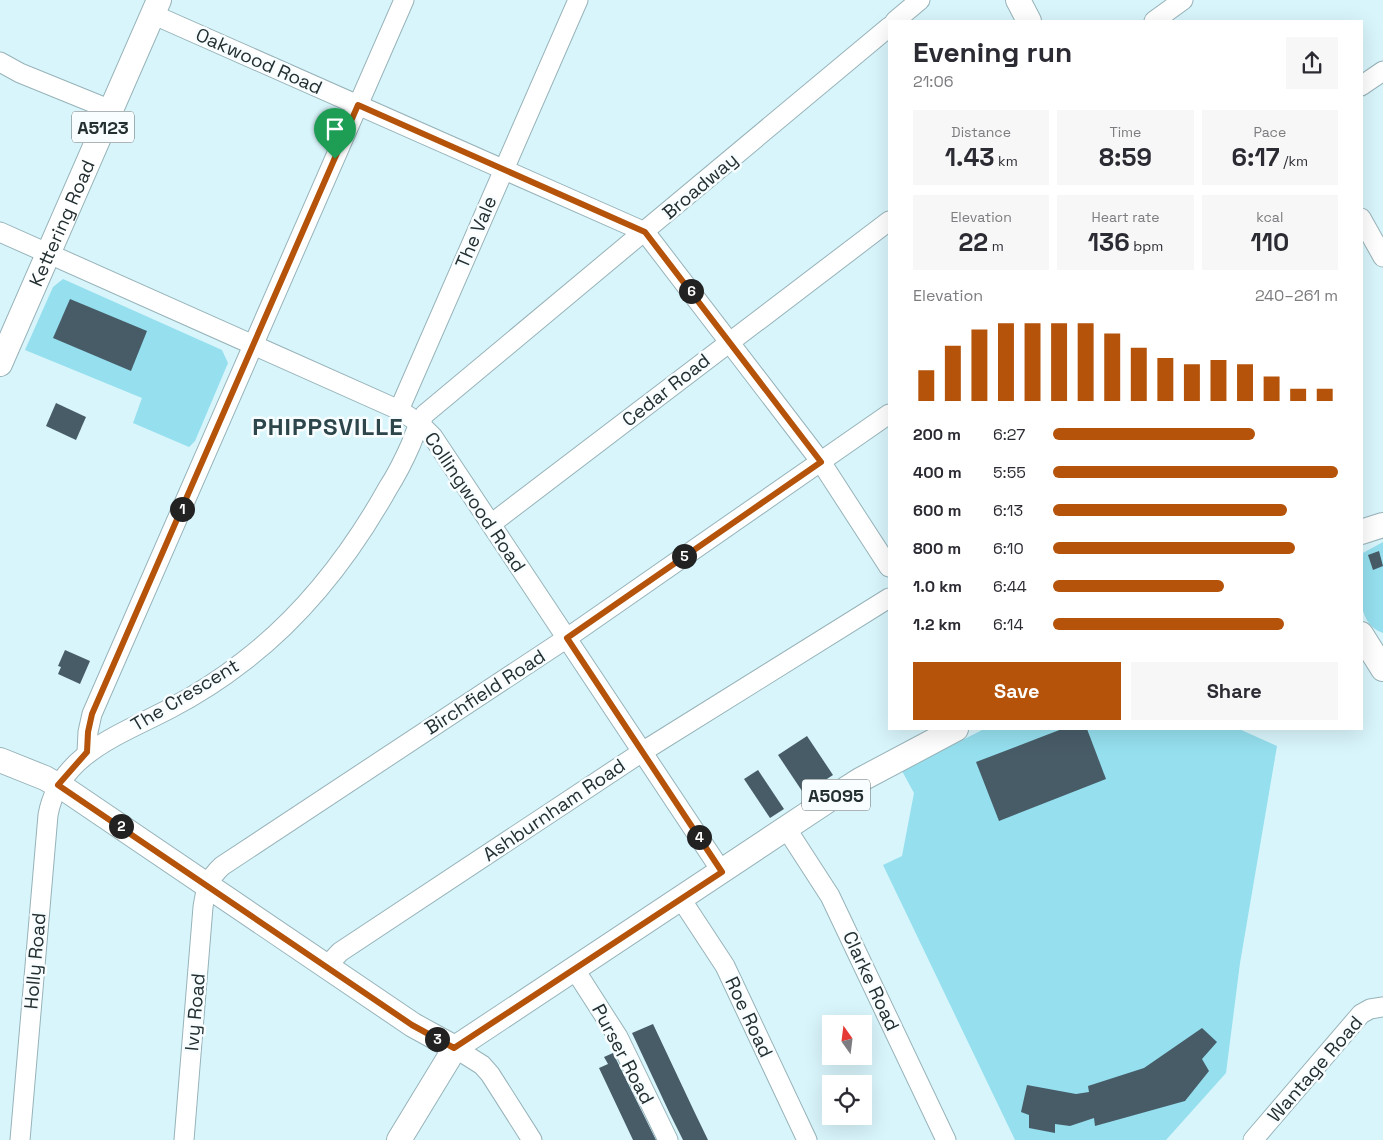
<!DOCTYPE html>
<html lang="en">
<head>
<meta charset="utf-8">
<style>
	:root { --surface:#fff; --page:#f7f7f7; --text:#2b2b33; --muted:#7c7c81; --accent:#b45309 }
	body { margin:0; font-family:"Space Grotesk",sans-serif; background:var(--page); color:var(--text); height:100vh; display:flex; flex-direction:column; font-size:19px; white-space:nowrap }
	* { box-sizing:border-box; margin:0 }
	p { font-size:16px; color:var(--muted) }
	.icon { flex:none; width:28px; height:28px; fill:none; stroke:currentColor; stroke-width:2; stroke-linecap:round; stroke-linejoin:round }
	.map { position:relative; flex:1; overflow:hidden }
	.side { position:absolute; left:888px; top:20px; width:475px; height:710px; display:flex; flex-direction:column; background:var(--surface); border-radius:0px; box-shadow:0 5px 20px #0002 }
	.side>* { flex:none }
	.needle { width:32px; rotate:346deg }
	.controls { position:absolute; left:822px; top:1015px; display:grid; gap:10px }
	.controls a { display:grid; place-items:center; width:50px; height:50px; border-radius:0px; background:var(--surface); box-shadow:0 5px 20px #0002; font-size:25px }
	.pin { position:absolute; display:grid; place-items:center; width:42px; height:42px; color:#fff; margin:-51px -21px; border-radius:50% 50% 50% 0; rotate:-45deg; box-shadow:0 0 5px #0007 }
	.pin .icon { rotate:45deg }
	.km { position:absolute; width:25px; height:25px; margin:-12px; border-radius:50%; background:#222; color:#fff; font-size:14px; line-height:25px; text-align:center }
	.round { display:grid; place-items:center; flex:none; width:52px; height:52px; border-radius:0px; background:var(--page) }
	.summary { display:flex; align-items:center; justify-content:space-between; height:85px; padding:0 25px }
	h1 { font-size:28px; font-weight:700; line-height:38px }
	.figures { display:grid; grid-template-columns:repeat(3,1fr); gap:8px; height:85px; padding:5px 25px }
	.figures div { display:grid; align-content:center; border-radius:0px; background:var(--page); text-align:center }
	.figures b { font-size:25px; font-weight:700 }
	.figures small { font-size:14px; font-weight:400 }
	.figures p { font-size:14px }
	.chart { height:140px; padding:10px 25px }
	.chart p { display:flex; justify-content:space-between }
	.chart svg { width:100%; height:90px; margin-top:5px; stroke:var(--accent); stroke-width:6 }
	.cta { display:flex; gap:10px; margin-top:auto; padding:10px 25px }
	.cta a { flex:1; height:58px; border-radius:0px; background:var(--accent); color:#fff; font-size:20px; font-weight:700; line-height:58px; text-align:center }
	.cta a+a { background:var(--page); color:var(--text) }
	ul { padding:0 25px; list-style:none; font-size:16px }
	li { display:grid; grid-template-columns:80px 60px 1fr; align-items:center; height:38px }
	li i { height:12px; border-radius:6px; background:var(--accent) }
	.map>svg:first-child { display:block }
	.green { fill:#95dfee }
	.building { fill:#485c68 }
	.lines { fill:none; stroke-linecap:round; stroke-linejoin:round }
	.minor-casing { stroke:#97b3b9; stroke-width:21 }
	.major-casing { stroke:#97b3b9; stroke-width:26 }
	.minor { stroke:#fff; stroke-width:19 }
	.major { stroke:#fff; stroke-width:24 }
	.route-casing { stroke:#fff; stroke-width:10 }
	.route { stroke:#b45309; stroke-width:6 }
	.labels { text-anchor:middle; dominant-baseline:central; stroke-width:5; stroke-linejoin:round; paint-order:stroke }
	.shield { fill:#f8fdff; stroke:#636d6f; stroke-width:1 }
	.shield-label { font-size:18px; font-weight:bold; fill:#232f31 }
	.street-label { font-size:19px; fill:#232f31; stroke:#f8fdff }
	.district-label { font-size:24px; font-weight:bold; letter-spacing:1px; fill:#2d464b; stroke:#f8fdff }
</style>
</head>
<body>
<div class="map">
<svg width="1383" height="1140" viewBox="0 0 1383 1140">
	<rect width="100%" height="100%" fill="#d8f5fb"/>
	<!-- green -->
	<g class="green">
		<polygon points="63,279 222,350 228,363 195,441 189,447 133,423 142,398 25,350 53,287"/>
		<path d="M 1383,542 L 1383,633 C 1353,623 1361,579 1361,554 Z"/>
		<polygon points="984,729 1239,729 1277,746 1240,963 1226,1073 1166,1140 1015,1140 883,865 902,856 914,793 902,771"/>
	</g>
	<!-- building -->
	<g class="building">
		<polygon points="70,299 147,331 131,371 53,338"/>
		<polygon points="56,403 86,417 76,440 46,426"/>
		<polygon points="1379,551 1383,566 1373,570 1368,555"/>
		<polygon points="65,650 90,661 80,684 58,674 61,667 58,666"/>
		<polygon points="1062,729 1087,729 1106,779 999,821 976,762"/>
		<polygon points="807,736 833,775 804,794 778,755"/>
		<polygon points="758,770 784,809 770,818 744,779"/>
		<polygon points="653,1024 694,1111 708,1140 683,1140 670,1114 632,1033"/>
		<polygon points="1202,1028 1217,1042 1202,1059 1209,1071 1185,1101 1095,1126 1094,1118 1070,1126 1055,1124 1055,1133 1029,1128 1029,1115 1021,1112 1027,1085 1076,1094 1089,1092 1088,1086 1144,1068"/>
		<polygon points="613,1053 656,1140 633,1140 599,1068 608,1064 604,1057"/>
	</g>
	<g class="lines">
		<defs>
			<g id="minor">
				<polyline points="152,14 645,232 821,462 889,567"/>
				<polyline points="895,21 920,0"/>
				<polyline points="1154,21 1183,0"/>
				<polyline points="0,62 20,73 111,110"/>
				<polyline points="1361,86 1383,71"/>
				<polyline points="1361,218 1383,257"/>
				<polyline points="0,232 399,410 419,423 433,437 722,872"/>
				<polyline points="399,410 578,0"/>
				<polyline points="491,524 889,221"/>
				<polyline points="87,752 88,732 92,714 404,0"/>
				<polyline points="786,828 830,896 946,1140"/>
				<polyline points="681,899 725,966 807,1140"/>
				<polyline points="326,967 340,952 642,752 889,598"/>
				<polyline points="575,970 618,1037 668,1140"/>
				<polyline points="455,1048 482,1065 490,1074 532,1140"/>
				<path d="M 20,1140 L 48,815 C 59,754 122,734 171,708 C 196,695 221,679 244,661 C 304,615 351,554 388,488 C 397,474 404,460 411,444 C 415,433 418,424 425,414 L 889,27"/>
				<path d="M 184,1140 L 203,907 C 206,888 208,879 222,866 L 567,638 L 889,414"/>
				<polyline points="1253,1140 1361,1014 1370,1009 1383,1007"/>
			</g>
			<g id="major">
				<polyline points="1018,0 1029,21"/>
				<path id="s1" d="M 0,364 L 159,0"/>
				<polyline points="1361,532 1383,525"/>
				<polyline points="1361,634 1383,669"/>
				<polyline points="0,760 45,778 68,791 413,1025 455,1048"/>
				<polyline points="399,1140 455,1048 827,801 860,780 956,729"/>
			</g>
		</defs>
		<!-- minor casing -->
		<use href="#minor" class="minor-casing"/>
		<!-- major casing -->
		<use href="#major" class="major-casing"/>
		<!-- minor -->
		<use href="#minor" class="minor"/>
		<!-- major -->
		<use href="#major" class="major"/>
	</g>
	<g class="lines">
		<defs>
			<polygon id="route" points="358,105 645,232 821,462 567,638 722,872 454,1048 412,1025 58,785 87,752 88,732 92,714"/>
		</defs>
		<!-- route casing -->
		<use href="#route" class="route-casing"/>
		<!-- route -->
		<use href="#route" class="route"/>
	</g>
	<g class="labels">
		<!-- shield labels -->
		<g class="shield">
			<rect x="72" y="111.5" width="62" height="31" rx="4"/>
			<rect x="802" y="779.5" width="68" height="31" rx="4"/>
		</g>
		<g class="shield-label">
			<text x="103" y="127">A5123</text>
			<text x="836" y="795">A5095</text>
		</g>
		<!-- street labels -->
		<g class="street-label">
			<text transform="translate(259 61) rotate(24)">Oakwood Road</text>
			<text transform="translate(700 186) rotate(-40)">Broadway</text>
			<text stroke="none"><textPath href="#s1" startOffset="154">Kettering Road</textPath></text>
			<text transform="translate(476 232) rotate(-67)">The Vale</text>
			<text transform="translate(666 390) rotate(-38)">Cedar Road</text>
			<text transform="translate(475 502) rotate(56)">Collingwood Road</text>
			<text transform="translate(485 692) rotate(-33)">Birchfield Road</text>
			<text transform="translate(185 695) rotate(-31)">The Crescent</text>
			<text transform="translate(554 810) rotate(-34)">Ashburnham Road</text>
			<text transform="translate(35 961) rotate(-85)">Holly Road</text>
			<text transform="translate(871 981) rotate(65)">Clarke Road</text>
			<text transform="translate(195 1012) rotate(-85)">Ivy Road</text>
			<text transform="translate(749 1017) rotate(65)">Roe Road</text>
			<text transform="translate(623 1054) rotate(62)">Purser Road</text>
			<text transform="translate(1315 1069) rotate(-49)">Wantage Road</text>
		</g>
		<!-- district labels -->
		<g class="district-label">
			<text x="328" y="426">PHIPPSVILLE</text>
		</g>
	</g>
</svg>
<div class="controls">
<a><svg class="needle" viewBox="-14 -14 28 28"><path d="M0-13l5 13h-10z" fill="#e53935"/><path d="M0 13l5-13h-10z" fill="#7c7c81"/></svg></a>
<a><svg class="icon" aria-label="locate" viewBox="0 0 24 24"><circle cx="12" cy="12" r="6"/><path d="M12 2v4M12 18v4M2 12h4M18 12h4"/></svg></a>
</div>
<div class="pin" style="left:335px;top:159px;background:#1e9e55"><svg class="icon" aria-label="arrive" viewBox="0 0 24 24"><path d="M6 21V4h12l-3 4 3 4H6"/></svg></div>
<b class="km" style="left:182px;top:509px">1</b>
<b class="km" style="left:121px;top:826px">2</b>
<b class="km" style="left:437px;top:1039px">3</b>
<b class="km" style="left:699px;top:837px">4</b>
<b class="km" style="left:684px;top:556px">5</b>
<b class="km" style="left:691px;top:291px">6</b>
<section class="side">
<div class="summary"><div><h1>Evening run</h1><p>21:06</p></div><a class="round"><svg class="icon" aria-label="share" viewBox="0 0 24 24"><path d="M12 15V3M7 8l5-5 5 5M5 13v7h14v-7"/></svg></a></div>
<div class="figures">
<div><p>Distance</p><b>1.43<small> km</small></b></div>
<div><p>Time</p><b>8:59</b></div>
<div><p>Pace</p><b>6:17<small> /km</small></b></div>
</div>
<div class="figures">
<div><p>Elevation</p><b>22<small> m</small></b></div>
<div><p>Heart rate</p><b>136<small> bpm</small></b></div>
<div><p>kcal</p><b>110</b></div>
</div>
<div class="chart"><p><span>Elevation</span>240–261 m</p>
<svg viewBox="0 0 160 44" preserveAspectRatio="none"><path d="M5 44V29M15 44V17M25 44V9M35 44V6M45 44V6M55 44V6M65 44V6M75 44V11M85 44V18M95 44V23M105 44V26M115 44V24M125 44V26M135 44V32M145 44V38M155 44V38"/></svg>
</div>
<ul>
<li><b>200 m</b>6:27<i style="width:71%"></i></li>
<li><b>400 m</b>5:55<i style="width:100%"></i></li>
<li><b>600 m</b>6:13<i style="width:82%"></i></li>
<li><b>800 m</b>6:10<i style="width:85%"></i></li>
<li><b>1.0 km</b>6:44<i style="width:60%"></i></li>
<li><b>1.2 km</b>6:14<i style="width:81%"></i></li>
</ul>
<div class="cta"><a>Save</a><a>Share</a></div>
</section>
</div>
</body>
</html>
